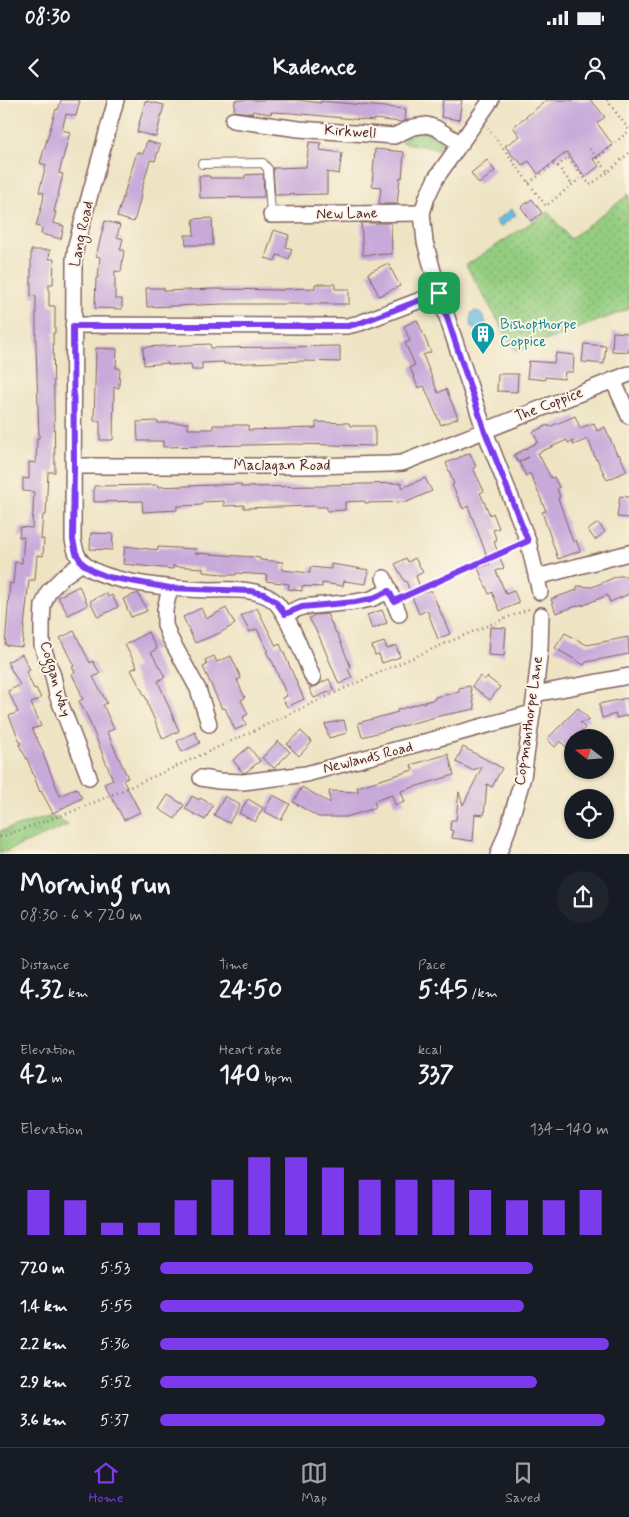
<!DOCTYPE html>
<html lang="en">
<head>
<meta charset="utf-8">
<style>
	:root { --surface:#171b24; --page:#20242c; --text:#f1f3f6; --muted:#9ea1a6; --line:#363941; --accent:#7c3aed }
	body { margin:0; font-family:Mynerve,sans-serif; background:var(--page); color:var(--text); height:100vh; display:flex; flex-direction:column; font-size:19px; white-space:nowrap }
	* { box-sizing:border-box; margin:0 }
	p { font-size:16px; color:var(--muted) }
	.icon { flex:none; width:28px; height:28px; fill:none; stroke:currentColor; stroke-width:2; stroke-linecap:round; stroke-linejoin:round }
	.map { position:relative; height:754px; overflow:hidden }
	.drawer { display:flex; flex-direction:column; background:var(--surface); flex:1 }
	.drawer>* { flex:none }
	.needle { width:32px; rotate:287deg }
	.controls { position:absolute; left:564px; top:629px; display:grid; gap:10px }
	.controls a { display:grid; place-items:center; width:50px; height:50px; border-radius:50%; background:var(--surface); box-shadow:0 1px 4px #0004; font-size:25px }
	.pin { position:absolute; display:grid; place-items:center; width:42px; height:42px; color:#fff; margin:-21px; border-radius:10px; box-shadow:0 2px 8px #0006 }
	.round { display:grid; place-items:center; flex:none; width:52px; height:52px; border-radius:26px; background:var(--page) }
	.headline { display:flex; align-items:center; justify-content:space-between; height:85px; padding:0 20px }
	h1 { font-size:28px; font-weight:700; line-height:38px }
	.figures { display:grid; grid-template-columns:repeat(3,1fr); gap:8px; height:85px; padding:5px 20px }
	.figures div { display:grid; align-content:center }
	.figures b { font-size:25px; font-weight:700 }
	.figures small { font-size:14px; font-weight:400 }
	.figures p { font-size:14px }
	.chart { height:140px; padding:10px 20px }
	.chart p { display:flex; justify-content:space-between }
	.chart svg { width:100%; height:90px; margin-top:5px; stroke:var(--accent); stroke-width:6 }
	ul { padding:0 20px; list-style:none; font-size:16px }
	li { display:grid; grid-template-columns:80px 60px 1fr; align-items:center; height:38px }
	li i { height:12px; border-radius:6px; background:var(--accent) }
	.status { display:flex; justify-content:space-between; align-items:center; height:35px; padding:0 25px; background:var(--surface); direction:ltr }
	.status svg { height:14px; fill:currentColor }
	header { display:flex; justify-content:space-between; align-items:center; height:65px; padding:0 20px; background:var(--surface); font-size:22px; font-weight:700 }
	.dock { display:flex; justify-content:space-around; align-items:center; height:70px; border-top:1px solid var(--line); background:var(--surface); font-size:14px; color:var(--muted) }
	.dock a { display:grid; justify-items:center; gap:2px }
	.dock .active { color:var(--accent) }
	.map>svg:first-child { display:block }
	.grass { fill:url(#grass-tufts); stroke:#6f7656 }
	.park { fill:url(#park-dots); stroke:#6f7656 }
	.water { fill:#64bde1; stroke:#576e86 }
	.building { fill:#c7a9da }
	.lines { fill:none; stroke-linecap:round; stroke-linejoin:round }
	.service-casing { stroke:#836461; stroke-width:10 }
	.minor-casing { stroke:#836461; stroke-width:18 }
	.path { stroke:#836461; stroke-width:2.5; stroke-dasharray:1 4; stroke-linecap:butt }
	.service { stroke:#fff; stroke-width:8 }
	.minor { stroke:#fff; stroke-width:15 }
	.route-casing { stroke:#fff; stroke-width:10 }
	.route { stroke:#7c3aed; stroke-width:6 }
	.labels { text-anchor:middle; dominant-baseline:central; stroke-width:4; stroke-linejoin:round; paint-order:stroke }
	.street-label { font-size:15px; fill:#4a1f2b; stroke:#fcf5e5 }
	.culture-label { font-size:15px; fill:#0d838f; stroke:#fcf5e5; text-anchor:start }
</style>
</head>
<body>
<div class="status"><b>08:30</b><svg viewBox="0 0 49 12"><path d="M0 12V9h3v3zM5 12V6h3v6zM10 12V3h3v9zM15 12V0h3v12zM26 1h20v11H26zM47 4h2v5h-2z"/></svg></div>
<header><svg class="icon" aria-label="back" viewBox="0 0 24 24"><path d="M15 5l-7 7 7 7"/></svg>Kadence<svg class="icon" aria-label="person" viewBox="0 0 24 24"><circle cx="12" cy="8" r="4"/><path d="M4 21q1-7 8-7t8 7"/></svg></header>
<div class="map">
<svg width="629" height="755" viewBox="0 0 629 755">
	<defs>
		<pattern id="grass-tufts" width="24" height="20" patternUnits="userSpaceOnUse" patternTransform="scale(1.25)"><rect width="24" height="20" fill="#94cd80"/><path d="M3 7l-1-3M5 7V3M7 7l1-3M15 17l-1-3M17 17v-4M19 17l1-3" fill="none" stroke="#7ba669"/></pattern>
		<pattern id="park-dots" width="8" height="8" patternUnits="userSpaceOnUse" patternTransform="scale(1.25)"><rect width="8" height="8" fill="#94cd80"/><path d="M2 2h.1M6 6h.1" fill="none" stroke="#7ba669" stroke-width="1.8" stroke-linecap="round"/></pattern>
	</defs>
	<rect width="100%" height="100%" fill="#fcf5e5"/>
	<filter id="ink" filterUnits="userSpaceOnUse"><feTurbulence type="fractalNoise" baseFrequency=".02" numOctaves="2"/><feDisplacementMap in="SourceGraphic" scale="10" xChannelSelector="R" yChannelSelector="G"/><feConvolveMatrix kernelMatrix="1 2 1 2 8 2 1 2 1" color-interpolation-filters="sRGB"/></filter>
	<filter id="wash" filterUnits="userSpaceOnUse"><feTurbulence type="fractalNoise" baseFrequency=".0096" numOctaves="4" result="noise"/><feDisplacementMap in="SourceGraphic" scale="20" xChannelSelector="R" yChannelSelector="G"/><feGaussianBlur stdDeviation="1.12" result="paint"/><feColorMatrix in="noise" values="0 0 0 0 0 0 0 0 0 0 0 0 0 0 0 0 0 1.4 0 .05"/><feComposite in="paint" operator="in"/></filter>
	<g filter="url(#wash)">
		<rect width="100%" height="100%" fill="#eee4c4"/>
		<!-- grass -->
		<polygon class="grass" points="52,716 68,725 0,754 0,731"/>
		<!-- park -->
		<g class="park">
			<path d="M 422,31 C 434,35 441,39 448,51 L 401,42 L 407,36 Z"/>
			<polygon points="629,94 629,209 516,252 466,165 548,112 570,139"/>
		</g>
		<!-- water -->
		<g class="water">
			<polygon points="512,109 516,115 500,127 495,121"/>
			<path d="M 476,211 C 484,215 487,221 486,231 L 481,233 L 476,232 L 471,226 L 471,213 Z"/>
		</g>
		<g id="blocks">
			<!-- building -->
			<g class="building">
				<polygon points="61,0 80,0 76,16 66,14 62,30 70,32 59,73 63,74 54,112 56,112 53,123 64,126 61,139 41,134 42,128 36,126 43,101 44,93 39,92 46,65 40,63 56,9 58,10"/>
				<polygon points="235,0 298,0 321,3 321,1 406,9 405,21 402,22 374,19 374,21 292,13 271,12 271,14 252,11 252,13 234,11"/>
				<polygon points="443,0 462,0 459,20 441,17"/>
				<polygon points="547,0 591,0 605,17 597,23 613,45 593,59 599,66 585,77 567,52 538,74 529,61 522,65 517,58 515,59 505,46 520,36 513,27"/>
				<polygon points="145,1 164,5 156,37 137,32"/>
				<polygon points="147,41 160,45 155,61 150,60 140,96 141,96 134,122 117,117 137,52 143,54"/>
				<polygon points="309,42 321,43 320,50 342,53 339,74 327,72 327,94 275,95 273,68 306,67"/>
				<polygon points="375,49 404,52 402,78 400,77 397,104 379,104 381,87 372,86"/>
				<polygon points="487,60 495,71 479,84 471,73"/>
				<polygon points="263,74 264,97 200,98 199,76 210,76 210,78 245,78 245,75"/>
				<polygon points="532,99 542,113 531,121 521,107"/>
				<polygon points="212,118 213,145 186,145 185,135 194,135 193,119"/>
				<polygon points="105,121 120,125 117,137 123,139 120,150 124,150 121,172 115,171 115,199 122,199 122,209 95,208 96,178 98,178 100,157 96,156"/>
				<polygon points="361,123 391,123 392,154 363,155"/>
				<polygon points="274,130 289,135 286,147 292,149 289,159 277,155 275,161 265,158"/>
				<polygon points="31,150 50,150 49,159 54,159 53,184 49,184 49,206 55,206 55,233 53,233 55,372 48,372 46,415 43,415 41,439 44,439 43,456 37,455 35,480 29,480 22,547 5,545 10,483 13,484 15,462 22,463 24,437 19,437 20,427 32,428 34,392 23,391 23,378 29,379 29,362 36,363 37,338 39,338 36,247 36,197 31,196"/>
				<polygon points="388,163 400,186 379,196 368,173"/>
				<polygon points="315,184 335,184 335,189 349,189 349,204 224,204 147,207 146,188 164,188 164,191 213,189 283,190 283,189 315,188"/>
				<polygon points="417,220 431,252 423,255 438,293 446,289 458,318 441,325 424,286 418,288 410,267 415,265 405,243 410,241 404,226"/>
				<polygon points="613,232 629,233 629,252 612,251"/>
				<polygon points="210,244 211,248 340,246 340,262 304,261 224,264 224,262 202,263 202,270 192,270 191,264 168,265 168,263 144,265 143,247"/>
				<polygon points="584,244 606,246 604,264 582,262"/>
				<polygon points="96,248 117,249 116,268 120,268 119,288 114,287 113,340 100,340 100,321 94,321"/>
				<polygon points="556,253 574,255 573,272 565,272 564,279 545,277 545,280 527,278 529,261 554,263"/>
				<polygon points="498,274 518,274 517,292 497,291"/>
				<polygon points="575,316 580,328 594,323 597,331 605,327 617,355 619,354 627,371 607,380 597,359 596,360 588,339 573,345 573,341 568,343 567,340 538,353 551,378 554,377 559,387 557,389 560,397 558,398 573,442 576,440 580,451 558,459 542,412 546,411 530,373 526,376 519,362 529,357 518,362 514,355 538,342 533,332 548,325 549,327"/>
				<polygon points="157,321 158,323 188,323 188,329 213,329 213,325 248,325 248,330 316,328 316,322 349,323 350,326 375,326 375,346 292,344 163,347 163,341 138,341 137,322"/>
				<polygon points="470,353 476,367 473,368 484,391 480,393 490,415 493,413 499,428 493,430 497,441 494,442 504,468 496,471 506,494 514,491 519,503 500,511 492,492 489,494 478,468 490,464 468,406 463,409 452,385 454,384 446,363"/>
				<polygon points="425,378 432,391 407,402 365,403 365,401 345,402 345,410 327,411 327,407 316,407 316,406 244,408 244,405 224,406 224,401 202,402 202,405 177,406 177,410 143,412 142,401 94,402 94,386 158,385 158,387 241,384 241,387 326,386 326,385 402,383 402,388"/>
				<polygon points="620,396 629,397 629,418 617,417"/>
				<polygon points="598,423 605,432 595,440 588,430"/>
				<polygon points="91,433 113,434 112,450 90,449"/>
				<polygon points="125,446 158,450 158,447 196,449 195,453 253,457 260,458 260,460 283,462 282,470 310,473 310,467 331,469 331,464 369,470 366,484 344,481 343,486 322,483 322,487 302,486 302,491 288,489 289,484 266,481 267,475 236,473 236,475 222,475 222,474 203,472 203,468 173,466 173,469 123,464"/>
				<polygon points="406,458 408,462 415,458 423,472 416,476 422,493 431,490 450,534 438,539 427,510 419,514 406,481 405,482 395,464"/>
				<polygon points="618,476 629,476 629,494 610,502 607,495 582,506 583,504 556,513 551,499 577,490 577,486 592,487"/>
				<polygon points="79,486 88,505 68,515 58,497"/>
				<polygon points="106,493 108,497 112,495 118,507 98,517 90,501"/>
				<polygon points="138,493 147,511 131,517 123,499"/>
				<polygon points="201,508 206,519 226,508 235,524 220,533 195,543 183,517"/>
				<polygon points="257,508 276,546 280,544 304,599 287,607 282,598 287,596 273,563 266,552 268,551 257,529 250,532 241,516"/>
				<polygon points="382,510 387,523 372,529 367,515"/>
				<polygon points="327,514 336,533 337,533 351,568 348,569 352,578 339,584 319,536 309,518 315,515"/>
				<polygon points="490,527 506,528 504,556 488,555"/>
				<polygon points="74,531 90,563 93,561 100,574 93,577 107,603 103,605 114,629 107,632 128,678 123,680 140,712 124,720 104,684 113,680 88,618 79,601 83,599 80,594 81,593 72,574 75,572 72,567 74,566 60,538"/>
				<polygon points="148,532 157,549 151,552 165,577 158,581 179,631 163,639 147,603 148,602 131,570 137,567 125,545"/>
				<polygon points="565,533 587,545 628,537 629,554 586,562 584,565 555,548"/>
				<polygon points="384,542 387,549 396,545 400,557 382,563 379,554 375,555 372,546"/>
				<polygon points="22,554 30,570 26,572 34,589 36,588 41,598 31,603 41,626 32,629 44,653 43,654 60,696 76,688 82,698 53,713 41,691 40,692 28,661 19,645 21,644 9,616 18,612 8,591 20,585 7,562"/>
				<polygon points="214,556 217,562 231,556 241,578 237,580 245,598 241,600 248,614 243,617 246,625 235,630 225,608 222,609 203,567 207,565 205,560"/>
				<polygon points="480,576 484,580 487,577 500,587 490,600 472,586"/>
				<polygon points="329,579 334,590 314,598 309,588 317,586 321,583"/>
				<polygon points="470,586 475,609 439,616 362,637 358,623 398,612 397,610 435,599 435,597 459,592 459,588"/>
				<polygon points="627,598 629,615 616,618 616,614 602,618 599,604"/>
				<polygon points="578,608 590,620 580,623 585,628 576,638 572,638 572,641 566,647 560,641 555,647 547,639"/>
				<polygon points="344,620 347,633 329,638 325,624"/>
				<polygon points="301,631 312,642 299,656 287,644"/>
				<polygon points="195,632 200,643 182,652 177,641"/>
				<polygon points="278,641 290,652 274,668 262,658"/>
				<polygon points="249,647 260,661 246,672 243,673 233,660"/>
				<polygon points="463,647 502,668 492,687 487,684 484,715 475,714 473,741 452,738 453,731 450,730 451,720 456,720 459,692 463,705 482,667 472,670 456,662"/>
				<polygon points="448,654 454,675 401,691 405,702 395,705 392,695 374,701 376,708 346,717 318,717 293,702 302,687 330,703 329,691 358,692 357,687 413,670 411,665"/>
				<polygon points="168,695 184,705 175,719 159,709"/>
				<polygon points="273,695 290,704 281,720 264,711"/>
				<polygon points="192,696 199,700 200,698 213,705 205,720 185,709"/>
				<polygon points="225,696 240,705 229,723 214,715"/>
				<polygon points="248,699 263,708 255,722 239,713"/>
			</g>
		</g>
	</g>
	<g filter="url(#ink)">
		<use href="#blocks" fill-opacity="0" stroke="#836461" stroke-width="1"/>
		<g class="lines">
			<defs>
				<polyline id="service" points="202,64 263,63 268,69 271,115"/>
				<g id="minor">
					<path d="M 116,0 L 76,145 L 74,160 L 73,440 C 75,449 77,458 84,464 C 106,484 179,489 210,490 C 230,490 255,487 273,500 C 287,510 305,560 313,578"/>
					<polyline points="491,0 436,78 427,97 422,113 425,142 439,193 484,329 528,441 540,492"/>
					<polyline points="233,20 299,29 394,36 413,27 427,25 436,28 461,44"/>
					<polyline points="271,115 422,113"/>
					<polyline points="73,225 347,226 360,223 439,193"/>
					<polyline points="613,280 629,316"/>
					<polyline points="74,366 309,366 390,364 402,363 629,274"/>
					<polyline points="82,463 64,476 49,491 43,505 42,525 42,545 53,576 57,595 89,677"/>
					<polyline points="537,477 629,453"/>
					<polyline points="384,478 399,514"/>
					<polyline points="170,488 165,509 165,525 170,538 198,589 209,624"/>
					<polyline points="285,514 302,507 355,502 371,499 389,491"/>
					<polyline points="535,594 629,576"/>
					<polyline points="201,678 219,681 243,682 306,674 532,613"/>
					<polyline points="498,755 508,729 523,677 535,594 540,548 541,515"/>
				</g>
			</defs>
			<!-- service casing -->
			<use href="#service" class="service-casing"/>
			<!-- minor casing -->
			<use href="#minor" class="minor-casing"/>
			<!-- path -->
			<g class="path">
				<polyline points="607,0 629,30"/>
				<polyline points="488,28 546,106 583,76"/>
				<polyline points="590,49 597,58 629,31"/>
				<polyline points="597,58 608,72 629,53"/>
				<polyline points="554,62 558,66 568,57 590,85 608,72"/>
				<polyline points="558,66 572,85"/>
				<polyline points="529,83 555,63"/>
				<polyline points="404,496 515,446"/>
				<path d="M 0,737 C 31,726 62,716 93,703 C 239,641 380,567 529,509"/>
			</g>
			<!-- service -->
			<use href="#service" class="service"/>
			<!-- minor -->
			<use href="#minor" class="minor"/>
		</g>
	</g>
	<g class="lines" filter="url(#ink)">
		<defs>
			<polygon id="route" points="439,193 484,329 528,441 394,501 389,491 371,499 355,502 302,507 285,514 275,501 264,494 250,491 170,488 108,477 93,471 82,463 76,453 73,440 74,366 73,226 348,226 360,223"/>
		</defs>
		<!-- route casing -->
		<use href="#route" class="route-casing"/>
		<!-- route -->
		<use href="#route" class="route"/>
	</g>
	<!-- icons -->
	<defs>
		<symbol id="building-pin" viewBox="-11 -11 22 30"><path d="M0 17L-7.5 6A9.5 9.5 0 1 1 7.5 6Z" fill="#0f9aa8" stroke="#fcf5e5"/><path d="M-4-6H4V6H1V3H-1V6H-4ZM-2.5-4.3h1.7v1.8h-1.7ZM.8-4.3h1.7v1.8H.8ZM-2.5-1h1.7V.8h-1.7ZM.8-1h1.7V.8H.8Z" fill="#fff"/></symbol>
	</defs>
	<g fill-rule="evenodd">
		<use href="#building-pin" x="469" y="220" width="28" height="38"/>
	</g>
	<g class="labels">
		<!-- street labels -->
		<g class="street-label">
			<text transform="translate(350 32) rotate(4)">Kirkwell</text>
			<text transform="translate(347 114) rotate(-1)">New Lane</text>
			<text transform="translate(82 134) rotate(-78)">Lang Road</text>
			<text transform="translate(549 305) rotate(-21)">The Coppice</text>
			<text x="282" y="366">Maclagan Road</text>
			<text transform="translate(55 579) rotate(74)">Coggan Way</text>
			<text transform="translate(529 621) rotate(-82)">Copmanthorpe Lane</text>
			<text transform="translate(368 658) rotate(-14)">Newlands Road</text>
		</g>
		<!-- culture labels -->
		<g class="culture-label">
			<text x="500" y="225">Bishopthorpe<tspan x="500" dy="17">Coppice</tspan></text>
		</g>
	</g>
</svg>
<div class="controls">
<a><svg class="needle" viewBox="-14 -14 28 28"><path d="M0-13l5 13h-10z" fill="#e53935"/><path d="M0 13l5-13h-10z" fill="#9ea1a6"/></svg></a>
<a><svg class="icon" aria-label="locate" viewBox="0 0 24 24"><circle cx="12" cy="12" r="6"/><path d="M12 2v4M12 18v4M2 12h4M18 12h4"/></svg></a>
</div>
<div class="pin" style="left:439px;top:193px;background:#1e9e55"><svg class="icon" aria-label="arrive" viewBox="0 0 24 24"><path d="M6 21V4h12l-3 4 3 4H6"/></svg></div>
</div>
<section class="drawer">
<div class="headline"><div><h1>Morning run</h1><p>08:30 · 6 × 720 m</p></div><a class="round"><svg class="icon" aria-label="share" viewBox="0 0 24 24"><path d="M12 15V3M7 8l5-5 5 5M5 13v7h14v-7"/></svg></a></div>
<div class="figures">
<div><p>Distance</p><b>4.32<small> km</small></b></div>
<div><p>Time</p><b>24:50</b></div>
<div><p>Pace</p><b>5:45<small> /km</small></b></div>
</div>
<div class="figures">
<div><p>Elevation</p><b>42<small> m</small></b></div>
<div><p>Heart rate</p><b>140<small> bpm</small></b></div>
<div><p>kcal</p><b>337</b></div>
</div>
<div class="chart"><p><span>Elevation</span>134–140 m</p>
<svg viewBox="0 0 160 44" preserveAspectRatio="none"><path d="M5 44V22M15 44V27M25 44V38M35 44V38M45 44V27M55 44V17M65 44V6M75 44V6M85 44V11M95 44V17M105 44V17M115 44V17M125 44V22M135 44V27M145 44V27M155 44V22"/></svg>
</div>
<ul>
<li><b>720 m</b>5:53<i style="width:83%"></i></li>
<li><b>1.4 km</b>5:55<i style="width:81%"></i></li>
<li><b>2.2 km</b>5:36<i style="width:100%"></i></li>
<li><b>2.9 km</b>5:52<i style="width:84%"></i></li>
<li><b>3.6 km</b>5:37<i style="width:99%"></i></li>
</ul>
</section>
<nav class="dock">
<a class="active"><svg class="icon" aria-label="home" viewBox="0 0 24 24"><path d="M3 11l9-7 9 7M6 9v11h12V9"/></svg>Home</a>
<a><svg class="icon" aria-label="map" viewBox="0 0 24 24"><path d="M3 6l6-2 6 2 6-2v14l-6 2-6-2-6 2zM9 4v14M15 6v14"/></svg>Map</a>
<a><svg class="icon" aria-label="saved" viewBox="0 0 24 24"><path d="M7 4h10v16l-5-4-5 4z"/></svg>Saved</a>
</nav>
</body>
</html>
